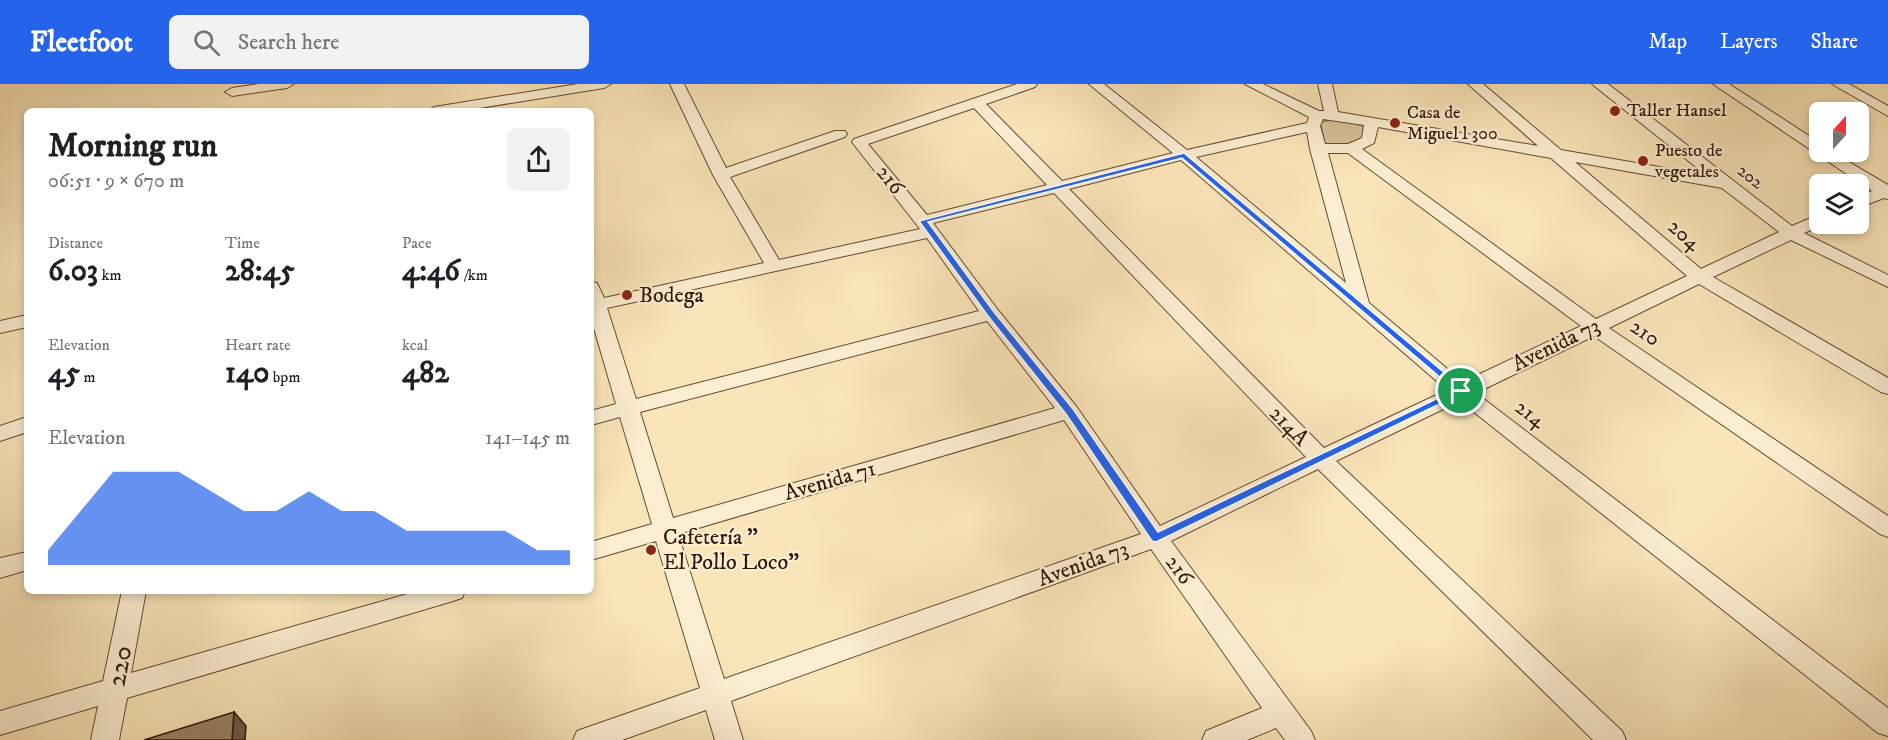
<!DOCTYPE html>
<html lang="en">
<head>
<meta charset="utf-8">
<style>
	:root { --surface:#fff; --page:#f2f2f2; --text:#202124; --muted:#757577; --accent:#2563eb }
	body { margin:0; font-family:"IM FELL DW Pica",serif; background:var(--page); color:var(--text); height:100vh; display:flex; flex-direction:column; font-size:22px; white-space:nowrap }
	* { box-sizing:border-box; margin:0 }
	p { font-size:20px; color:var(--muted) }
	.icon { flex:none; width:33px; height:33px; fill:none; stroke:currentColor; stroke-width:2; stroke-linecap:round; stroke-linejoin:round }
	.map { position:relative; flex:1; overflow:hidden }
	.drawer { position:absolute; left:24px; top:24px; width:570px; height:486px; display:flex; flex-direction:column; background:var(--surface); border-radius:9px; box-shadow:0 3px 9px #0003 }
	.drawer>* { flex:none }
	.needle { width:39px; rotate:21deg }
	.controls { position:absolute; left:1809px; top:18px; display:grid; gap:12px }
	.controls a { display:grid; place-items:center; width:60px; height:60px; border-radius:9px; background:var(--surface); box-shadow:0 3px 9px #0003; font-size:30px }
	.pin { position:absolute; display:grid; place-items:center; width:51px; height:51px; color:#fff; margin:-26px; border:3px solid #fff; border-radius:50%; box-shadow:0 2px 6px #0007 }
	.round { display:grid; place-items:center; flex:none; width:63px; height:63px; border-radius:9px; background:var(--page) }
	.overview { display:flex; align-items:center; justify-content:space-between; height:102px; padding:0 24px }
	h1 { font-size:33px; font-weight:800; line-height:45px }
	.figures { display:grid; grid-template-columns:repeat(3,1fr); gap:9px; height:102px; padding:6px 24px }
	.figures div { display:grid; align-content:center }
	.figures b { font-size:30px; font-weight:800 }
	.figures small { font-size:16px; font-weight:400 }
	.figures p { font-size:16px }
	.chart { height:168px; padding:12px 24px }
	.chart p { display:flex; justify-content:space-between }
	.chart svg { width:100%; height:108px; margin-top:6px; fill:var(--accent); opacity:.7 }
	header { display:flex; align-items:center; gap:36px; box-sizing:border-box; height:84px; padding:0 30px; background:var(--accent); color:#fff }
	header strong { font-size:28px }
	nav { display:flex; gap:33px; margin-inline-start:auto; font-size:21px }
	.search { width:420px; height:54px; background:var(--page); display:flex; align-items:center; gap:15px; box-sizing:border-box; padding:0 21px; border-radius:9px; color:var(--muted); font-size:22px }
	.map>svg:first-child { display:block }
	.green { fill:#d8c29a; stroke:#856c51; stroke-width:1.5 }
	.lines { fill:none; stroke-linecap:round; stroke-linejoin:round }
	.minor-casing { stroke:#644a34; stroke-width:2 }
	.minor { fill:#fceed1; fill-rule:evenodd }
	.shaded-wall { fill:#6c5b46; stroke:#321708; stroke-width:1.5 }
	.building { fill:#9a8264; stroke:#321708; stroke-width:1.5 }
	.route { fill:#2563eb; stroke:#fff; stroke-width:1.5; fill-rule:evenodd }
	.poi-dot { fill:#8f2418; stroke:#fceed1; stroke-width:2 }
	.labels { text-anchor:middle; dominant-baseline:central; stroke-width:4.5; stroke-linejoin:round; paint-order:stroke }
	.far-poi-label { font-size:18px; fill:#321708; stroke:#fceed1; text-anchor:start }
	.far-street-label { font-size:18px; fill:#321708; stroke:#fceed1 }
	.street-label { font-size:22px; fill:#321708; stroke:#fceed1 }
	.poi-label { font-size:22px; fill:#321708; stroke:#fceed1; text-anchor:start }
	.near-street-label { font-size:27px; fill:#321708; stroke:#fceed1 }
</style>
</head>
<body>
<header>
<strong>Fleetfoot</strong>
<div class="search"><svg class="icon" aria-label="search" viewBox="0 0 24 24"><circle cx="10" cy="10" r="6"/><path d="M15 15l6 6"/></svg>Search here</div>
<nav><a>Map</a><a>Layers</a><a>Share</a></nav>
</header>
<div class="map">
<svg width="1888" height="656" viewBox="0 0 1888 656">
	<rect width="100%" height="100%" fill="#fae5b8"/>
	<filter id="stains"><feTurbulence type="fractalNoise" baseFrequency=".00333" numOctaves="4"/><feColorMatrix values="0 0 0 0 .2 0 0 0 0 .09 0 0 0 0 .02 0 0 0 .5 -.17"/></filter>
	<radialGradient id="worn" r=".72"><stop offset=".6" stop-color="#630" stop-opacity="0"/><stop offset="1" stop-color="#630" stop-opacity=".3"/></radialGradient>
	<!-- green -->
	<polygon class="green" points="1338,35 1364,42 1364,54 1347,61 1325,61 1320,38"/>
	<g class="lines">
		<defs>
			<g id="minor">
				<polygon points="259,0 294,0 287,4 232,12 225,8 232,4"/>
				<polygon points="578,0 611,0 604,4 461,27 427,27 434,23"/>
				<path d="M 670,0 L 684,0 L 726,84 L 835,47 L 845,47 L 847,50 L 845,53 L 730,93 L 779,176 L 920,145 L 852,58 L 854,55 L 1017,0 L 1037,0 L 1035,3 L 986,20 L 1062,97 L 1173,69 L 1089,0 L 1104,0 L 1187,66 L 1307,39 L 1309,33 L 1245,0 L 1263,0 L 1319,27 L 1324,27 L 1318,0 L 1332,0 L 1338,28 L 1538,62 L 1468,0 L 1483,0 L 1561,66 L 1706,91 L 1592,0 L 1608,0 L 1792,142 L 1820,130 L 1820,140 L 1824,140 L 1804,149 L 1888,191 L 1888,203 L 1791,156 L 1713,193 L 1888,294 L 1888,310 L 1881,308 L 1699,200 L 1609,244 L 1888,432 L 1888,453 L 1880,450 L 1594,252 L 1476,309 L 1888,624 L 1888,652 L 1878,649 L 1460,317 L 1336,377 L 1622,647 L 1626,656 L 1593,656 L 1318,385 L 1171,457 L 1311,647 L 1315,656 L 1285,656 L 1276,644 L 1247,656 L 1202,656 L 1206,647 L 1262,624 L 1151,465 L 731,617 L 743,656 L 715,656 L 706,626 L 622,656 L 573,656 L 577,647 L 700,604 L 656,457 L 591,476 L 591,458 L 652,440 L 620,333 L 591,341 L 591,327 L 616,320 L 591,234 L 591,198 L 597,199 L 604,214 L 764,179 L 713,91 ZM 974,24 L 1047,101 L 927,131 L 868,60 ZM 1323,35 L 1364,41 L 1362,54 L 1348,60 L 1325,60 L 1320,42 ZM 1378,43 L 1551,74 L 1687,192 L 1596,235 L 1362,65 L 1374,59 ZM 1307,48 L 1310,65 L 1346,199 L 1196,73 ZM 1328,69 L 1348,69 L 1581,242 L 1463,298 L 1369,219 ZM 1181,76 L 1447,306 L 1324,364 L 1069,105 ZM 1575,78 L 1722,104 L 1779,148 L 1701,185 ZM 1054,109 L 1306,373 L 1160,442 L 1076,322 L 998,226 L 933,139 ZM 927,154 L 979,227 L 636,315 L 607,224 ZM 987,237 L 1055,324 L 673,434 L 640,328 ZM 1064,336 L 1141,450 L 724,595 L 678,450 Z"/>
				<polygon points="1713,0 1729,0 1820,59 1820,68 1832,68 1888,101 1888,115 1884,114 1858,124 1858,113 1872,107"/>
				<polygon points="1832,0 1849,0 1888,22 1888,32"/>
				<polygon points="27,231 27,243 0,249 0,237"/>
				<polygon points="27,333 27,348 0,357 0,342"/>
				<polygon points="27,468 27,486 0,494 0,474"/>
				<polygon points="122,507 146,507 131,589 418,507 465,507 462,514 453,517 127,614 119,656 91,656 98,622 0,651 0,627 103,597"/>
			</g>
		</defs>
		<!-- minor casing -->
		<use href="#minor" class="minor-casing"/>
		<!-- minor -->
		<use href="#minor" class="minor"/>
	</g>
	<!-- shaded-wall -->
	<polygon class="shaded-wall" points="234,628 246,642 245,656 232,656"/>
	<!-- building -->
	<polygon class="building" points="234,628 232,656 144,656"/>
	<!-- route -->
	<path class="route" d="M 1184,69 L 1466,307 L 1156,458 L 1152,457 L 1066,330 L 988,232 L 919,137 ZM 1182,74 L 1455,306 L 1158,448 L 1073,325 L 994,228 L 928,138 Z"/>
	<!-- markers -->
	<g class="poi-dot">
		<circle cx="1615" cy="27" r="6"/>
		<circle cx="1395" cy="39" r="6"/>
		<circle cx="1643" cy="77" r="6"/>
		<circle cx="627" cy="211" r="6"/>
		<circle cx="651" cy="466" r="6"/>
	</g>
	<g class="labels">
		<!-- far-poi labels -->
		<g class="far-poi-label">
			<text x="1627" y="27">Taller Hansel</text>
			<text x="1407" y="29">Casa de<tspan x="1407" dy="21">Miguel l 300</tspan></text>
			<text x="1655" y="67">Puesto de<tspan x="1655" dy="21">vegetales</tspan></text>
		</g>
		<!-- far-street labels -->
		<g class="far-street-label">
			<text transform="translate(1750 93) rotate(38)">202</text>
		</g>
		<!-- street labels -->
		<g class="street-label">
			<text transform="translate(890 96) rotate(51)">216</text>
			<text transform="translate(1684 151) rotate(41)">204</text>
			<text transform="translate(1645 249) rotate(34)">210</text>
			<text transform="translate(1556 261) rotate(-26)">Avenida 73</text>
			<text transform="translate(1530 330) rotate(38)">214</text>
			<text transform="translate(1289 342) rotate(46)">214A</text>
			<text transform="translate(830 397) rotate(-16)">Avenida 71</text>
			<text transform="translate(1083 480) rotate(-20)">Avenida 73</text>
			<text transform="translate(1179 486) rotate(54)">216</text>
		</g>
		<!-- poi labels -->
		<g class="poi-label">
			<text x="639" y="211">Bodega</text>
			<text x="663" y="453">Cafetería "<tspan x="663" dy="25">El Pollo Loco"</tspan></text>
		</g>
		<!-- near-street labels -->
		<g class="near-street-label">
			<text transform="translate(120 582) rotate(-79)">220</text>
		</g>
	</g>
	<rect width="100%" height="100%" filter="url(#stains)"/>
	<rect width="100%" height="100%" fill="url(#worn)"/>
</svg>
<div class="controls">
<a><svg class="needle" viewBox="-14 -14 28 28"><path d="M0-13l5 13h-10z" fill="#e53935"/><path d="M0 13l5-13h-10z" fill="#757577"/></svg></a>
<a><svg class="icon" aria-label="layers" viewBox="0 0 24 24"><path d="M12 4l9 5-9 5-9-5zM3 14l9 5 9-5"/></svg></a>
</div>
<div class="pin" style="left:1461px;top:307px;background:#1e9e55"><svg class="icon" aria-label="arrive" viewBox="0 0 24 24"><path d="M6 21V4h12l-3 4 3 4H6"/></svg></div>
<section class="drawer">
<div class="overview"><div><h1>Morning run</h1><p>06:51 · 9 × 670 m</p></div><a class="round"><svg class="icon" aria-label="share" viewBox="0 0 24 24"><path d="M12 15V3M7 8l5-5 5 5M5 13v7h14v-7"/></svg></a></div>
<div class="figures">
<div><p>Distance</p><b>6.03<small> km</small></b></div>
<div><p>Time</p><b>28:45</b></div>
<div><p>Pace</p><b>4:46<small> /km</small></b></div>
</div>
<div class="figures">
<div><p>Elevation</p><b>45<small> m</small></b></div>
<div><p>Heart rate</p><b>140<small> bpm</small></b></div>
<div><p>kcal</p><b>482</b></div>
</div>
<div class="chart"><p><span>Elevation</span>141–145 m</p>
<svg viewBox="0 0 160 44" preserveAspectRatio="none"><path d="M0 44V38L10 22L20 6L30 6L40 6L50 14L60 22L70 22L80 14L90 22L100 22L110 30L120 30L130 30L140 30L150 38L160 38V44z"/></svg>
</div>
</section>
</div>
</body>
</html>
